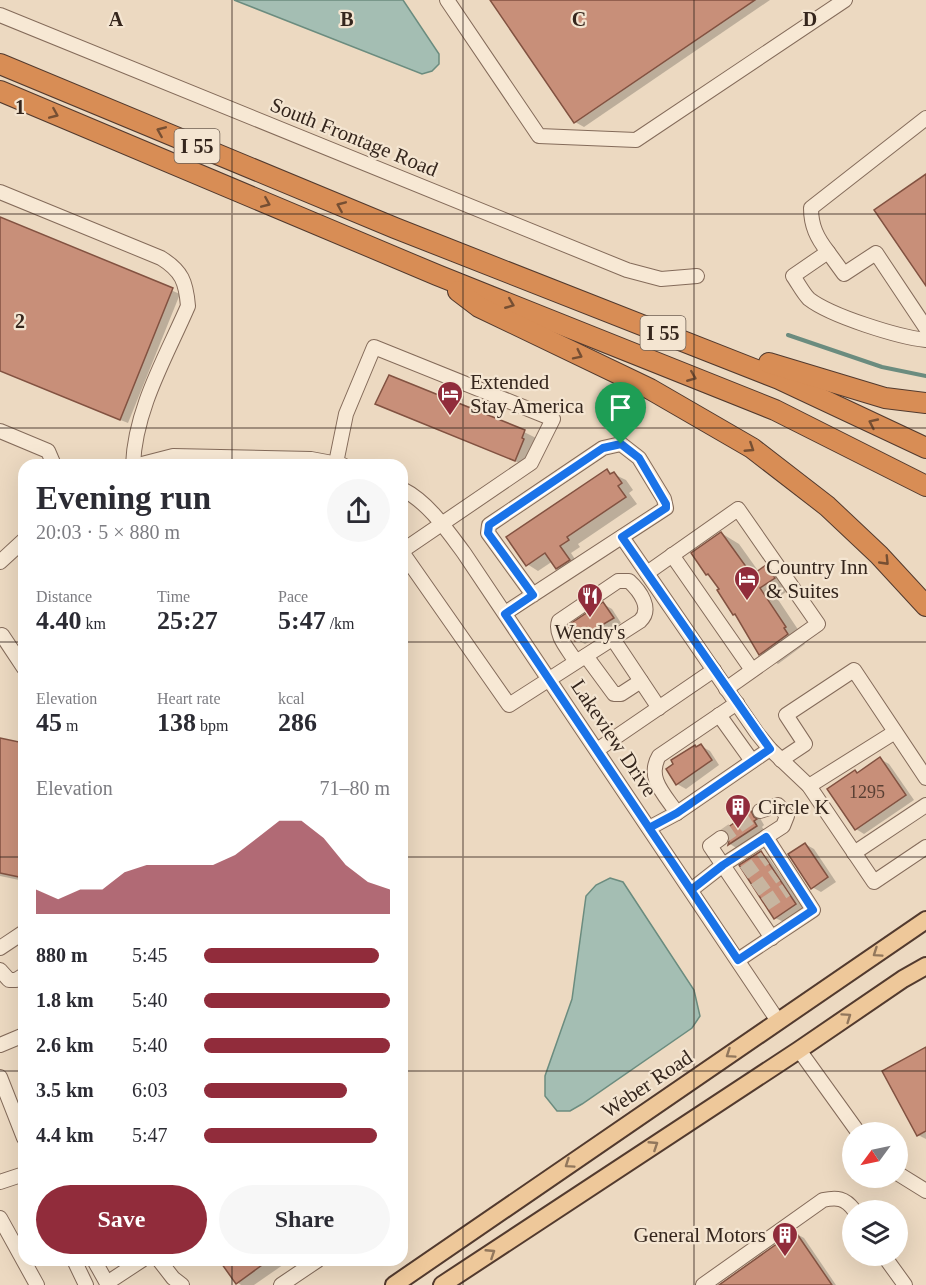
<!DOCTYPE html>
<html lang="en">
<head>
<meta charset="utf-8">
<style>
	:root { --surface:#fff; --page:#f7f7f7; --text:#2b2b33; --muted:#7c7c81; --accent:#912c3b }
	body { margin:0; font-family:Georgia,serif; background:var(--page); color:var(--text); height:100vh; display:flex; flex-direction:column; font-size:22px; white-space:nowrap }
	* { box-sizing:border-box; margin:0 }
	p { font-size:20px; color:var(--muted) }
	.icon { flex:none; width:33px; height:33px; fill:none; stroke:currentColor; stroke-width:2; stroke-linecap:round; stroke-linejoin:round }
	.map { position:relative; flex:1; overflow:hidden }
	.side { position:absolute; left:18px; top:459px; width:390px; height:807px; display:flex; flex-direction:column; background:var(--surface); border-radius:18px; box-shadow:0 6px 24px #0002 }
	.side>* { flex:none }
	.needle { width:39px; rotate:237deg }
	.controls { position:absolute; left:842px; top:1122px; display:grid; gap:12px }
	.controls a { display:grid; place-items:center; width:66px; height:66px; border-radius:50%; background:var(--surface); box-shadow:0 6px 24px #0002; font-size:30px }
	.pin { position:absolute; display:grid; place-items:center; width:51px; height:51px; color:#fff; margin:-62px -26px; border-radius:50% 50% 50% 0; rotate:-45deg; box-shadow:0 0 6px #0007 }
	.pin .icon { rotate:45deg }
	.round { display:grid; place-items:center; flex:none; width:63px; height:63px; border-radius:32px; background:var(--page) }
	.head { display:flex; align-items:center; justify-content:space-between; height:102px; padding:0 18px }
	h1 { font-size:33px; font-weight:700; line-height:45px }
	.metrics { display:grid; grid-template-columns:repeat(3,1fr); gap:9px; height:102px; padding:6px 18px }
	.metrics div { display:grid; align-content:center }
	.metrics b { font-size:26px; font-weight:700 }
	.metrics small { font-size:16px; font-weight:400 }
	.metrics p { font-size:16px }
	.chart { height:168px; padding:12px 18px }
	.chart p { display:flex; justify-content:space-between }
	.chart svg { width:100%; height:108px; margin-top:6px; fill:var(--accent); opacity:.7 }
	.primary-button { display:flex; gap:12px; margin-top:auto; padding:12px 18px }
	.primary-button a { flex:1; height:69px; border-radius:36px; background:var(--accent); color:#fff; font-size:24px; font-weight:700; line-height:69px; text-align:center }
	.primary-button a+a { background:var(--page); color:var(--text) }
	ul { padding:0 18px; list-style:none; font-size:20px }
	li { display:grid; grid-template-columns:96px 72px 1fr; align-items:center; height:45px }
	li i { height:15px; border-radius:8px; background:var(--accent) }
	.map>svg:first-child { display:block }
	.water { fill:#a4beb3; stroke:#6b8c7f; stroke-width:1.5 }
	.shadow { fill:#0003 }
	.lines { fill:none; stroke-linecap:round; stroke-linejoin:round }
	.stream { stroke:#6b8c7f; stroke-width:4 }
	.building { fill:#c88f79; stroke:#825241; stroke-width:1.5 }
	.minor-tunnel { stroke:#c7b5a0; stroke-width:14; stroke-dasharray:14 7; stroke-linecap:butt }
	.minor-casing { stroke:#846b5a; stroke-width:16 }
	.major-casing { stroke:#523a2e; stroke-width:20 }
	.highway-casing { stroke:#523a2e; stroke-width:22 }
	.minor { stroke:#f7e8d4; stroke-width:14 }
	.major { stroke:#eec89a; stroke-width:16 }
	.highway { stroke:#d88d55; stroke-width:20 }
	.oneway { stroke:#764f33 }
	.oneway2 { stroke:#92775c }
	.route-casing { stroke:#fff; stroke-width:12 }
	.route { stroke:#1a73e8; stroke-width:8 }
	.grid { fill:none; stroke:#35261d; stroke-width:1.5; stroke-opacity:0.55 }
	.labels { text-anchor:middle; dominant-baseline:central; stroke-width:4.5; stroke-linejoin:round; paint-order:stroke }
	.number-label { font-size:18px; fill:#5a4034 }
	.shield { fill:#f4e5d1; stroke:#6e5f53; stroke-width:1.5 }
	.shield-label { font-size:20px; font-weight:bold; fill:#35261d }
	.street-label { font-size:21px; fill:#35261d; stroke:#f4e5d1 }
	.poi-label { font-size:21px; fill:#35261d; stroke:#f4e5d1; text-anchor:start }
	.grid-label { font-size:20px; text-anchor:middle; font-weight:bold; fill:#35261d; stroke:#f4e5d1; stroke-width:4.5; stroke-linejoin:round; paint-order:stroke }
</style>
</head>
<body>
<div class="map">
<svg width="926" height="1285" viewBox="0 0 926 1285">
	<rect width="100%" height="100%" fill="#ecd9c1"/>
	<!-- water -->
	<g class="water">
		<polygon points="234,0 403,0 439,54 439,64 432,71 422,74"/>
		<polygon points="610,878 623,882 694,990 700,1016 692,1028 582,1104 570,1111 557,1111 545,1096 545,1076 572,999 586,896 596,885"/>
	</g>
	<!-- shadow -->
	<g class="shadow">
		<polygon points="492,0 770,0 584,127 575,122"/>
		<polygon points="0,219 180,294 128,423 0,371"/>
		<polygon points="390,377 524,432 536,438 527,466 389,410"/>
		<polygon points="607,471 626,480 633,490 629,493 637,504 578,544 580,547 571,553 580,567 569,574 557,568 553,561 538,571 527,564"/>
		<polygon points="721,533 739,544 759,572 766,567 784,577 792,588 777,598 803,637 801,638 805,644 778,664 760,653 739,616 734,614 712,577 707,574"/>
		<polygon points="603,604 612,609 621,623 585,644 576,639"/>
		<polygon points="0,740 24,744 24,881 0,876"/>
		<polygon points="701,746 710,751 719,765 686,789 677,784 675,764"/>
		<polygon points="880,759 889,764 914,800 864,834 856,829 858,774"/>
		<polygon points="751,813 760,818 764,825 762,827 765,831 738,849 730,844 731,836"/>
		<polygon points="805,844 814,849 836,882 821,892 812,887"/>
		<polygon points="761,853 769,858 804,909 784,922 775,918"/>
		<polygon points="926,1049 926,1139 918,1135"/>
		<polygon points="795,1233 804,1238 836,1285 719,1285"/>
		<polygon points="221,1260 290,1260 254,1285 241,1285 237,1282"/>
	</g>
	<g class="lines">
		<!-- stream -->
		<polyline class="stream" points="788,335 882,367 926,376"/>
	</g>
	<!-- building -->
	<g class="building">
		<polygon points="490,0 755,0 574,123"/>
		<polygon points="926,174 926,286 874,210"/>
		<polygon points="0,217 173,288 120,420 0,371"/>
		<polygon points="389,375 525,430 522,438 524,439 515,461 375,404"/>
		<polygon points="607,469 610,474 614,472 622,483 618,486 626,497 567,537 569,540 560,546 570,560 556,569 545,553 526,566 506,537"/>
		<polygon points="721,532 752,575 766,565 775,578 760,588 786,627 784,628 788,634 759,655 735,614 733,615 717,590 719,589 708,574 706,575 691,553"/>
		<polygon points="603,602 614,618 575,641 567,626"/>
		<polygon points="0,738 24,743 24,878 0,873"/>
		<polygon points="701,744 712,760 676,785 666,769 673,764 671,760 695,745 696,747"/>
		<polygon points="880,757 906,795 855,830 827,789 855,770 857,773"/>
		<polygon points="751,811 754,817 757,819 754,821 757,826 728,845 730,836 724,830"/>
		<polygon points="805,843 828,877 811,889 788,854"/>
		<polygon points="761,851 796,904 774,919 739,865"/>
		<polygon points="926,1047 926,1131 917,1136 882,1071"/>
		<polygon points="795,1231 832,1285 719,1285"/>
		<polygon points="219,1260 269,1260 236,1284"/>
	</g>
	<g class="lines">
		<!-- minor-tunnel -->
		<g class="minor-tunnel">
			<polyline points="721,838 760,811"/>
			<polyline points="744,873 765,858"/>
			<polyline points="755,890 776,875"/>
			<polyline points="765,904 786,890"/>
		</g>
		<defs>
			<g id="minor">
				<polyline points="447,0 539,136 636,140 845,0"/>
				<polyline points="0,15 627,270 661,279 697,276"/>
				<path d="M 926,118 L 811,208 C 811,226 817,238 828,252 L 793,276 C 798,283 803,293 809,299 C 831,316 898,337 926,340"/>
				<path d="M 0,192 L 161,258 C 182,271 186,282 188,306 C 166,357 135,409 133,465"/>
				<polyline points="828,252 844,274 876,253 926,328"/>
				<polyline points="0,431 48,451 54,465"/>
				<polyline points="336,463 346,414 374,347 553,419 531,463 402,551"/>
				<polyline points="138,465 173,456 311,459 343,465"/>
				<path d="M 402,489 C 428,502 447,530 464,553 L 778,1021"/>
				<polyline points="622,537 757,733 770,749 809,786 874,882 926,847"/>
				<path d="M 402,552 L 509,705 L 640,621 C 653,609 640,591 629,581 L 618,581 L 559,621 C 554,635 569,650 576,662"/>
				<polyline points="672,555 752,670"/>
				<polyline points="0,562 24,540"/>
				<polyline points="647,573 738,509 818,624 726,689"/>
				<polyline points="505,613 666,508 664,499 639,458 621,444 603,448 489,525 488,533 533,595"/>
				<polyline points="2,635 24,668"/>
				<polyline points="613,639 659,708"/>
				<polyline points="586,656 614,694 621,694 641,681"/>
				<polyline points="719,715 752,761"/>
				<polyline points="597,750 714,670"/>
				<polyline points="781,760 805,744 786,715 854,670 926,778"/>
				<polyline points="809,786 895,732"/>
				<polyline points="760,811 778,805 787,816 783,826 766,837"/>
				<path d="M 677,813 C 665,795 646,778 659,756 L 737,703"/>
				<polyline points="649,828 677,813 770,749"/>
				<polyline points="721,838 710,846 772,938"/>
				<polyline points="854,853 926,805"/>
				<polyline points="691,890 723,865 766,837 813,910 738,960"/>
				<polyline points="0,948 24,932"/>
				<polyline points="0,970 9,980 16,980 24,975"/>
				<polyline points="0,1045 24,1035"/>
				<polyline points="799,1050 858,1132"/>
				<polyline points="0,1077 24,1138"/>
				<polyline points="897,1173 926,1191"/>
				<polyline points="0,1182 24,1174"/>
				<polyline points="0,1218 37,1285"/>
				<polyline points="884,1256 905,1285"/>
				<polyline points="74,1260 86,1285"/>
				<polyline points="94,1260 108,1285"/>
				<polyline points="159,1260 173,1278 182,1285"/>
				<polyline points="107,1283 142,1260"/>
				<polyline points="281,1285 318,1260"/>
				<path d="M 703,1285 L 823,1200 C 837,1197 845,1198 854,1210"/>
			</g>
			<g id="major">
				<polyline points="394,1285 926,920"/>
				<polyline points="442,1285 799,1050 903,979 926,966"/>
			</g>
			<g id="highway">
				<polyline points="0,64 395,228 779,379 926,448"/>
				<polyline points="0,91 437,275 775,410 926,486"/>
				<polyline points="458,291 479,307 650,389 752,448 827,506 879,555 926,606"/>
				<polyline points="769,363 885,398 926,403"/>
			</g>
		</defs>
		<!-- minor casing -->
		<use href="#minor" class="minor-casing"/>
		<!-- major casing -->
		<use href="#major" class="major-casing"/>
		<!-- highway casing -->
		<use href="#highway" class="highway-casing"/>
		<!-- minor -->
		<use href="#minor" class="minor"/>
		<!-- major -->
		<use href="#major" class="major"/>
		<!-- highway -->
		<use href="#highway" class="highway"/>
	</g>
	<!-- one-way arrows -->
	<defs><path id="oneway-chevron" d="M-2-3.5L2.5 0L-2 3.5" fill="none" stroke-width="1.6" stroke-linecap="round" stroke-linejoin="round" transform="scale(1.5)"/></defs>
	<g class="oneway">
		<use href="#oneway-chevron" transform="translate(54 114) rotate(23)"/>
		<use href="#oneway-chevron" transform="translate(161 131) rotate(-157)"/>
		<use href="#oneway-chevron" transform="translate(266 203) rotate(23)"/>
		<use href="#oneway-chevron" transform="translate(341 206) rotate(-157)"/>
		<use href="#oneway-chevron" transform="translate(510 304) rotate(22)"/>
		<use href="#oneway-chevron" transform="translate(578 355) rotate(26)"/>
		<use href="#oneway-chevron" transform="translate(692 377) rotate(22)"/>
		<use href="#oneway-chevron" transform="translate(873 423) rotate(-155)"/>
		<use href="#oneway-chevron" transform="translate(750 448) rotate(33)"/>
		<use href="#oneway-chevron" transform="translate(885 561) rotate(46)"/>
	</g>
	<g class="oneway2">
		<use href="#oneway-chevron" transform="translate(877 953) rotate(146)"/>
		<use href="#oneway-chevron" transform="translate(847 1017) rotate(-35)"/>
		<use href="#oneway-chevron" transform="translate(730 1054) rotate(146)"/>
		<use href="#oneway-chevron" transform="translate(654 1145) rotate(-33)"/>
		<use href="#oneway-chevron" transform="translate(569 1164) rotate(146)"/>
		<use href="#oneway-chevron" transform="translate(491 1253) rotate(-33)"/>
	</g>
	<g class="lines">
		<defs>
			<path id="route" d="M 621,444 L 603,448 L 489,525 L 488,533 L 533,595 L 505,614 C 583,729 660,845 738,960 L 813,910 L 766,837 L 723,865 L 691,890 L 649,828 L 677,813 L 770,749 L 622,537 L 666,508 L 666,504 L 639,458 L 621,444"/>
		</defs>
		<!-- route casing -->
		<use href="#route" class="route-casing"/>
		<!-- route -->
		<use href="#route" class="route"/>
	</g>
	<!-- grid -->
	<path class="grid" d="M 232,0 L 232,465M 463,0 L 463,1285M 694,0 L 694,1285M 0,214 L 926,214M 0,428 L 926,428M 0,642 L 24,642M 402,642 L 926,642M 0,857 L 24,857M 402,857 L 926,857M 0,1071 L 24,1071M 402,1071 L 926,1071M 232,1260 L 232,1285"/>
	<!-- icons -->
	<defs>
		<symbol id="hotel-pin" viewBox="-11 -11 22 30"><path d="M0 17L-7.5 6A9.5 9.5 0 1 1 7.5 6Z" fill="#912c3b" stroke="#f4e5d1"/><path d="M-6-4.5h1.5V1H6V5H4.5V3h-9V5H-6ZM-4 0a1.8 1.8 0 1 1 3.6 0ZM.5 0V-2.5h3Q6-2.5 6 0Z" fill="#fff"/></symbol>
		<symbol id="restaurant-pin" viewBox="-11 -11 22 30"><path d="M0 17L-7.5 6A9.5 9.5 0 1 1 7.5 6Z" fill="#912c3b" stroke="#f4e5d1"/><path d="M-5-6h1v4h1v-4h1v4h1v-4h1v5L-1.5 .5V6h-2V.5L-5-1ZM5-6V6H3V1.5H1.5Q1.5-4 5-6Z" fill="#fff"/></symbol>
		<symbol id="building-pin" viewBox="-11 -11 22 30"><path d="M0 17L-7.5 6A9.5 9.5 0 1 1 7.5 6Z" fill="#912c3b" stroke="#f4e5d1"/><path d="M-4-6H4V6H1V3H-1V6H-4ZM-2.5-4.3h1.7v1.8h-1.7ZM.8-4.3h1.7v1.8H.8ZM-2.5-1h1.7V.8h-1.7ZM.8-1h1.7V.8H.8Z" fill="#fff"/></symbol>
	</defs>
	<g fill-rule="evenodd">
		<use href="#hotel-pin" x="435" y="379" width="30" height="40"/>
		<use href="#hotel-pin" x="732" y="564" width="30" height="40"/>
		<use href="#restaurant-pin" x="575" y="581" width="30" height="40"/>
		<use href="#building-pin" x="723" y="792" width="30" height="40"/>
		<use href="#building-pin" x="770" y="1220" width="30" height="40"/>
	</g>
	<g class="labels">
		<!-- number labels -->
		<g class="number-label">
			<text x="867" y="792">1295</text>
		</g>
		<!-- shield labels -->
		<g class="shield">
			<rect x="174.5" y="129" width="45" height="34" rx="4.5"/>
			<rect x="640.5" y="316" width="45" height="34" rx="4.5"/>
		</g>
		<g class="shield-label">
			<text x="197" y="146">I 55</text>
			<text x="663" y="333">I 55</text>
		</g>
		<!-- street labels -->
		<g class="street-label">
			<text transform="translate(354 137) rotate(22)">South Frontage Road</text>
			<text transform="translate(614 738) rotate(56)">Lakeview Drive</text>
			<text transform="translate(647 1084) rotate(-34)">Weber Road</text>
		</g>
		<!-- poi labels -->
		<g class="poi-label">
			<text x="470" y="382">Extended<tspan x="470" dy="24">Stay America</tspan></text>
			<text x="766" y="567">Country Inn<tspan x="766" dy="24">&amp; Suites</tspan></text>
			<text x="590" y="632" text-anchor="middle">Wendy's</text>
			<text x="758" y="807">Circle K</text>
			<text x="766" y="1235" text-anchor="end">General Motors</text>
		</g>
	</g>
	<g class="grid-label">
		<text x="116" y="26">A</text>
		<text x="347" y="26">B</text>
		<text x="579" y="26">C</text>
		<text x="810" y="26">D</text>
		<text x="20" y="114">1</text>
		<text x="20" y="328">2</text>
	</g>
</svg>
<div class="controls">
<a><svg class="needle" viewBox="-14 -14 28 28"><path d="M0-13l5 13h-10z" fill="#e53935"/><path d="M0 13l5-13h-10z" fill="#7c7c81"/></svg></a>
<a><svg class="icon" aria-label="layers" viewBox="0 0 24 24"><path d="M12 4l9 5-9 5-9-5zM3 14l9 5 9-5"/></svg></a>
</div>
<div class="pin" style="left:621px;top:444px;background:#1e9e55"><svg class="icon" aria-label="arrive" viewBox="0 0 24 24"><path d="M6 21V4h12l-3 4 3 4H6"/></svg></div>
<section class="side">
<div class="head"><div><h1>Evening run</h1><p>20:03 · 5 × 880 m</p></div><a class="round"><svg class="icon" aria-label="share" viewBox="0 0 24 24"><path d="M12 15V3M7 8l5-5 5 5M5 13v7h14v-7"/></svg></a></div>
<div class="metrics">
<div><p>Distance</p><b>4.40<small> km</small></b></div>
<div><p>Time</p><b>25:27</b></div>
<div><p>Pace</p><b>5:47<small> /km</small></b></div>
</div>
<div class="metrics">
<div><p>Elevation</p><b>45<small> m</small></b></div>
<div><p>Heart rate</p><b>138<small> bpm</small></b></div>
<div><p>kcal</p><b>286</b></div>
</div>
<div class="chart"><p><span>Elevation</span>71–80 m</p>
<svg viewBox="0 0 160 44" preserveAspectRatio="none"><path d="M0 44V34L10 38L20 34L30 34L40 27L50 24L60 24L70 24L80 24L90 20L100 13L110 6L120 6L130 13L140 24L150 31L160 34V44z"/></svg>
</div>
<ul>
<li><b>880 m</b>5:45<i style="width:94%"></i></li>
<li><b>1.8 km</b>5:40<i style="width:100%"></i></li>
<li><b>2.6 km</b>5:40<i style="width:100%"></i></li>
<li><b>3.5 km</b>6:03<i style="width:77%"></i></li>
<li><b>4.4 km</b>5:47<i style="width:93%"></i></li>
</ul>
<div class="primary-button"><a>Save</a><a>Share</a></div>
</section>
</div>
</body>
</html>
